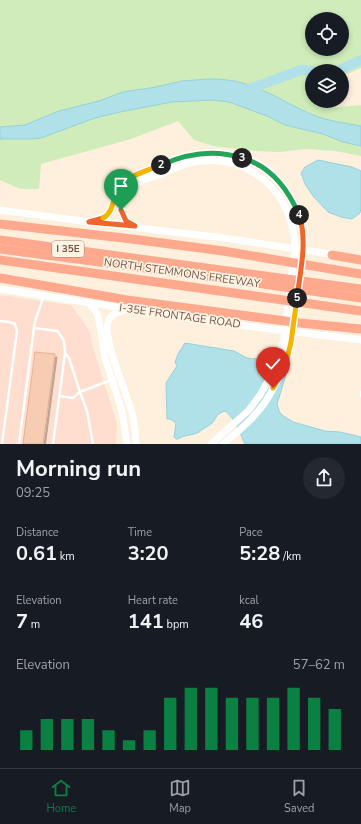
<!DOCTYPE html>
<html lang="en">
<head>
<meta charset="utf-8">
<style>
	:root { --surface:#171b24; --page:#242831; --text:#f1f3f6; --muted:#9ea1a6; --line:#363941; --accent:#0b8043 }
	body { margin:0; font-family:"Nunito Sans",sans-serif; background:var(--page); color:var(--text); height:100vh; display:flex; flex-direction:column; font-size:15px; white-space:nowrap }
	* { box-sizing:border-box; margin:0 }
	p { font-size:13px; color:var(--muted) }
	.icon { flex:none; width:22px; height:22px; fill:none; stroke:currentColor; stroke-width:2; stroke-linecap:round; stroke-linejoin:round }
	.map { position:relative; height:444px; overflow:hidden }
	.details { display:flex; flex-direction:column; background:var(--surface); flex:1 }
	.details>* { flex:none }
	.buttons { position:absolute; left:305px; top:12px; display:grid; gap:8px }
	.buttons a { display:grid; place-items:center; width:44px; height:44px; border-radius:50%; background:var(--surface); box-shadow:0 2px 6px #0003; font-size:20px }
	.pin { position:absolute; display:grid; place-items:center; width:34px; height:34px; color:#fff; margin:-41px -17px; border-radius:50% 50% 50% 0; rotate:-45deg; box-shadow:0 0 4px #0007 }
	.pin .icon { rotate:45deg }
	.km { position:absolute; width:20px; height:20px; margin:-10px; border-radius:50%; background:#222; color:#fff; font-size:11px; line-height:20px; text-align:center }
	.round { display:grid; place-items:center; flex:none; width:42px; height:42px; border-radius:21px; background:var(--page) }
	.summary { display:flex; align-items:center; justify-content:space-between; height:68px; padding:0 16px }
	h1 { font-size:22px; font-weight:700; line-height:30px }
	.stats { display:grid; grid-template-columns:repeat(3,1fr); gap:6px; height:68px; padding:4px 16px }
	.stats div { display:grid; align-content:center }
	.stats b { font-size:20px; font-weight:700 }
	.stats small { font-size:11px; font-weight:400 }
	.stats p { font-size:11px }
	.chart { height:112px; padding:8px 16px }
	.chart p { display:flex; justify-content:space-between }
	.chart svg { width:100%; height:72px; margin-top:4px; stroke:var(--accent); stroke-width:6 }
	.menu { display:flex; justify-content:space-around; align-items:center; height:56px; border-top:1px solid var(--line); background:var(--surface); font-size:11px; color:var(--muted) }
	.menu a { display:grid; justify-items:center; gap:2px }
	.menu .active { color:var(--accent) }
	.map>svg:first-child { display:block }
	.commercial { fill:#ffddcf }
	.green { fill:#cfecba; fill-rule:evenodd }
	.water { fill:#b0e1e8; stroke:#95d1db }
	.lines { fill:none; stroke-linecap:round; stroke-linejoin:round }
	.river { stroke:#b0e1e8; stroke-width:10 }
	.building { fill:#f6ccb2; stroke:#eab191; filter:url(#shadow) }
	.service { stroke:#fff; stroke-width:2.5 }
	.secondary { stroke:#fff; stroke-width:7 }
	.motorway { stroke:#fea98d; stroke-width:9 }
	.split-1-casing { stroke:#fff; stroke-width:8 }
	.split-2-casing { stroke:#fff; stroke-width:8 }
	.split-3-casing { stroke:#fff; stroke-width:8 }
	.split-4-casing { stroke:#fff; stroke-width:8 }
	.split-5-casing { stroke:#fff; stroke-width:8 }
	.split-6-casing { stroke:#fff; stroke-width:8 }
	.split-1 { stroke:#f0652b; stroke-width:5 }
	.split-2 { stroke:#f5b400; stroke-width:5 }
	.split-3 { stroke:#22a559; stroke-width:5 }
	.split-4 { stroke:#22a559; stroke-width:5 }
	.split-5 { stroke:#f0652b; stroke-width:5 }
	.split-6 { stroke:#f5b400; stroke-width:5 }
	.labels { text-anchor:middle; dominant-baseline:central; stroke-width:3.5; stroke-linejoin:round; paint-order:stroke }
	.shield { fill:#fff4e4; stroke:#9e8474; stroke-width:1 }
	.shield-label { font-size:10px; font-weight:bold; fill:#755444 }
	.street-label { font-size:11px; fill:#755444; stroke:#fff4e4 }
</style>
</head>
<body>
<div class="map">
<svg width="361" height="444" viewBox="0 0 361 444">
	<defs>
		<filter id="shadow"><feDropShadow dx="2" dy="3" stdDeviation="0" flood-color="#0004"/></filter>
	</defs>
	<rect width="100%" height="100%" fill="#fef0dc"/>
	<!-- commercial -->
	<polygon class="commercial" points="0,295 71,305 89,330 94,351 117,424 116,444 0,444"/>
	<!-- green -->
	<path class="green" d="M 0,0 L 361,0 L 361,68 L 342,76 L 342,71 L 312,71 L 312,84 L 305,85 L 312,92 L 312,101 L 322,101 L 329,108 L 361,105 L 361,156 L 336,151 L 306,149 L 280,152 L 255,151 L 213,146 L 194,140 L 178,121 L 131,139 L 41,164 L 39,189 L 20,189 L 0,180 ZM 312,19 L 342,19 L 342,49 L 312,49 Z"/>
	<!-- water -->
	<g class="water">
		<path d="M 209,79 C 221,79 232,80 243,83 C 268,90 289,105 313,115 C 328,121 345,123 361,126 L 361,146 L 343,142 L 323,134 L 285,125 L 267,116 L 229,102 L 213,100 L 172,102 L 120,112 L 95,118 L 41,138 L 32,139 L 0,139 L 0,127 L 25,125 L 59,111 L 99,101 L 123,92 L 156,87 L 182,81 Z"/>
		<polygon points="318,160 352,167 361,171 361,208 360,213 352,219 341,217 328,212 313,196 305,184 301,173 305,167"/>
		<path d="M 185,343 L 234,351 L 247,358 L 256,359 L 268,357 L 276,358 L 289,365 L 277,404 L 279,411 L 282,415 L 293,422 L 325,431 L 340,432 L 361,437 L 361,444 L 245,444 C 239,432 236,419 225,411 C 216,414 217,417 212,423 C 209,426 202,429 199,432 C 192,436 186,434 178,439 L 176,439 L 174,437 L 176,423 L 170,419 L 167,419 L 166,383 L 177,366 L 175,362 L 178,354 Z"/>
	</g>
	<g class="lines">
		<!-- river -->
		<g class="river">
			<polyline points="337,71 361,60"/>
			<polyline points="241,92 301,70 319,71"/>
		</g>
	</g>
	<!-- building -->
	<polygon class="building" points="35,352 55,354 43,444 23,444"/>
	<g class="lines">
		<!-- service -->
		<g class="service">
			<path d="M 43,297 C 41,308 35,316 34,328 L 57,331 L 59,333 L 64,341 L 65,353 L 69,358 L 80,392 L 73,398 L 59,396"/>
			<polyline points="0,321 9,322 15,324 17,331 2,444"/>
			<polyline points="361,392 361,396"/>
			<polyline points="19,444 34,328"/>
			<polyline points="53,444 65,353"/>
			<polyline points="93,444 87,411 80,392 111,380"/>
		</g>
		<!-- secondary -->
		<g class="secondary">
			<polyline points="0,210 89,222 224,238 337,255"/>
			<path d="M 89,222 C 94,221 102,220 106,217 C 115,210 113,193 121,184 C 127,178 137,175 145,172 C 170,161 193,151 220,153 C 237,154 258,161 271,172 C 286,186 299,209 303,230 C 306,251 300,274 297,296 C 292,335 290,362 269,396 C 258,415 240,430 223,444"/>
			<path d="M 135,226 C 119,219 116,203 128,190 C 137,181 150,178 161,174 C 174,168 187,162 201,161 C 253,156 293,195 295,246 L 284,339 L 276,367 L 260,395 L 249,410 L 211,444"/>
			<polyline points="0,289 213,322 361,340"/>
			<polyline points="89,303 98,315 105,358 122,411 127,444"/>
			<path d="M 124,310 C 118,312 113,313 109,319 C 100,336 129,397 133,417 C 135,426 136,435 136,444"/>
		</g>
		<!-- motorway -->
		<g class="motorway">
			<polyline points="0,224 132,239 223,251 361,274"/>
			<polyline points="0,240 361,289"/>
			<polyline points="0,249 214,277 361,298"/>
			<polyline points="332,255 361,260"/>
			<polyline points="0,260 361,311"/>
			<polyline points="0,278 127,300 300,323 361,329"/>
		</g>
	</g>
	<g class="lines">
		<defs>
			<polyline id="split-1" points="103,218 89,222 135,226 126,221 121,210"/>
			<path id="split-2" d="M 103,218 C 115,212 112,195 120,185 C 128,176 149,170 161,165"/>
			<path id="split-3" d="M 161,165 C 188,153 214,149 242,158"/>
			<path id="split-4" d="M 242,158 C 271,166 288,189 299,215"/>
			<path id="split-5" d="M 297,298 C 300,272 308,241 299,215"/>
			<polyline id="split-6" points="273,388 286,363 291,342 297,298"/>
		</defs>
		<!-- split-1 casing -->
		<use href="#split-1" class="split-1-casing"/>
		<!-- split-2 casing -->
		<use href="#split-2" class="split-2-casing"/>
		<!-- split-3 casing -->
		<use href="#split-3" class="split-3-casing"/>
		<!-- split-4 casing -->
		<use href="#split-4" class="split-4-casing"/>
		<!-- split-5 casing -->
		<use href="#split-5" class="split-5-casing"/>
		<!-- split-6 casing -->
		<use href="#split-6" class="split-6-casing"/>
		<!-- split-1 -->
		<use href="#split-1" class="split-1"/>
		<!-- split-2 -->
		<use href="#split-2" class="split-2"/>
		<!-- split-3 -->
		<use href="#split-3" class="split-3"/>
		<!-- split-4 -->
		<use href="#split-4" class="split-4"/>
		<!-- split-5 -->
		<use href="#split-5" class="split-5"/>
		<!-- split-6 -->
		<use href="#split-6" class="split-6"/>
	</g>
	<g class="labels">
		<!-- shield labels -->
		<rect class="shield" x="52" y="241" width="32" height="16" rx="3"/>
		<g class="shield-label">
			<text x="68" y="249">I 35E</text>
		</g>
		<!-- street labels -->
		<g class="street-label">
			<text transform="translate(182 273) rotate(8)">NORTH STEMMONS FREEWAY</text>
			<text transform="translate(180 316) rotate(8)">I-35E FRONTAGE ROAD</text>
		</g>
	</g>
</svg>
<div class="buttons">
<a><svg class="icon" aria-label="locate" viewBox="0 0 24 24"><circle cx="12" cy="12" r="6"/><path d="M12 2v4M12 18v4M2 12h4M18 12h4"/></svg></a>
<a><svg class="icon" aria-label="layers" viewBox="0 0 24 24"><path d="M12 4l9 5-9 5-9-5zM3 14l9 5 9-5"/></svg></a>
</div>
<div class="pin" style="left:121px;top:210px;background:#1e9e55"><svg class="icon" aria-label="arrive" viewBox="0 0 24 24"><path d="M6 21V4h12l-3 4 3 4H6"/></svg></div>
<div class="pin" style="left:273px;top:388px;background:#d93025"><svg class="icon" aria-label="check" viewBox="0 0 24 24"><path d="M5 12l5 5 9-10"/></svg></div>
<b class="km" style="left:161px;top:165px">2</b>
<b class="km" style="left:242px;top:158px">3</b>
<b class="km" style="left:299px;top:215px">4</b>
<b class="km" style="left:297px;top:298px">5</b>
</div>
<section class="details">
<div class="summary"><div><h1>Morning run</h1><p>09:25</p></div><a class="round"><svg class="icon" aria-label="share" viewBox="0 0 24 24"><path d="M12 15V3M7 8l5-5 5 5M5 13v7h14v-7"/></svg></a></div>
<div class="stats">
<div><p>Distance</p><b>0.61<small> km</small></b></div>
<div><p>Time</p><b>3:20</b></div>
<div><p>Pace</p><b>5:28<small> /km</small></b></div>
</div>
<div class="stats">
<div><p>Elevation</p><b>7<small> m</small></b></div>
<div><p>Heart rate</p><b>141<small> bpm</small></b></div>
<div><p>kcal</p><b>46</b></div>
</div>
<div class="chart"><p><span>Elevation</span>57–62 m</p>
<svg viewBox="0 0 160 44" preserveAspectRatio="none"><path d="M5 44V32M15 44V25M25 44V25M35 44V25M45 44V32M55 44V38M65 44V32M75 44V12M85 44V6M95 44V6M105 44V12M115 44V12M125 44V12M135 44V6M145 44V12M155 44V19"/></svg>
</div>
</section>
<nav class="menu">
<a class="active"><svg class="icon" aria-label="home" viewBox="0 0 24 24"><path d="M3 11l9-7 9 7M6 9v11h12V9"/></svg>Home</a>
<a><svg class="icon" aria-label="map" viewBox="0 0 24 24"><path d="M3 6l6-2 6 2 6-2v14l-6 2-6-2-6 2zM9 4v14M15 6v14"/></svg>Map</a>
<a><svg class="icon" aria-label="saved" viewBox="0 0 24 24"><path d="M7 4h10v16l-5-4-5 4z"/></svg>Saved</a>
</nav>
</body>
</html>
